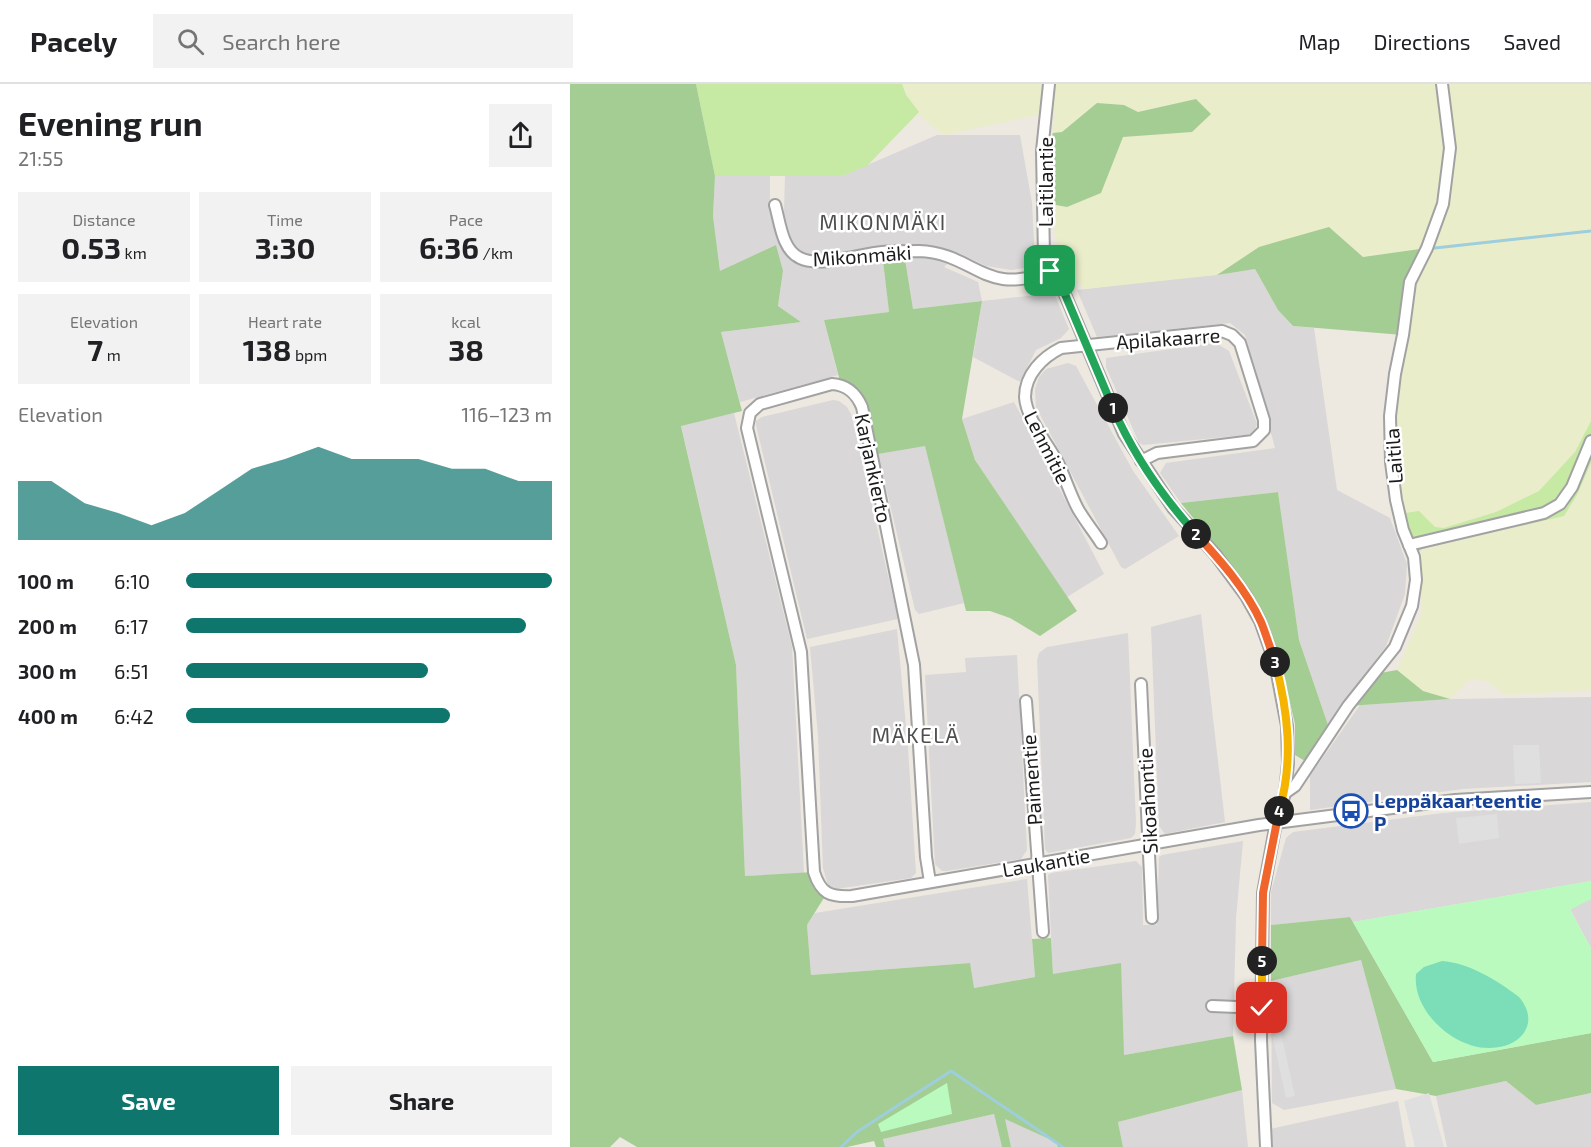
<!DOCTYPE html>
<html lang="en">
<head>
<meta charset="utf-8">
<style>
	:root { --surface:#fff; --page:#f2f2f2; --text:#202124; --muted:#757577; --line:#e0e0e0; --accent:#0f766e }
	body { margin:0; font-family:"Exo 2",sans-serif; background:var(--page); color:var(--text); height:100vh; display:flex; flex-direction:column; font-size:22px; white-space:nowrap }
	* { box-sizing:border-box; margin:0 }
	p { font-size:20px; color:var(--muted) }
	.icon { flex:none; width:33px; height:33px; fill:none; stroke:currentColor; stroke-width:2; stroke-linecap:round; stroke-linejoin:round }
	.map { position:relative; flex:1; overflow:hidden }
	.details { display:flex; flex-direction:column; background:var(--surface); width:570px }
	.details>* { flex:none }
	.pin { position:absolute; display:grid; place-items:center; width:51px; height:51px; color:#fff; margin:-26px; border-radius:12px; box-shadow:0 3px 9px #0006 }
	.km { position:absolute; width:30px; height:30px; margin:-15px; border-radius:50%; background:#222; color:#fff; font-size:16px; line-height:30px; text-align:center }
	.round { display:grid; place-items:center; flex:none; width:63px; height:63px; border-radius:0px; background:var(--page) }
	.headline { display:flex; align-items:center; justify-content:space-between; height:102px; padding:0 18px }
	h1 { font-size:33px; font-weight:700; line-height:45px }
	.stats { display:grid; grid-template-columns:repeat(3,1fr); gap:9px; height:102px; padding:6px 18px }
	.stats div { display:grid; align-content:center; border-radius:0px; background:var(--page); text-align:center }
	.stats b { font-size:30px; font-weight:700 }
	.stats small { font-size:16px; font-weight:400 }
	.stats p { font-size:16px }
	.chart { height:168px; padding:12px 18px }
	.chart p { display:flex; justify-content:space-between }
	.chart svg { width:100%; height:108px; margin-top:6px; fill:var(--accent); opacity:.7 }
	.primary-button { display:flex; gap:12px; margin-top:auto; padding:12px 18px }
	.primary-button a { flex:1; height:69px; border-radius:0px; background:var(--accent); color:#fff; font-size:24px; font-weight:700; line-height:69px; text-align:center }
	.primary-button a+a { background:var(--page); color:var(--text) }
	ul { padding:0 18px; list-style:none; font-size:20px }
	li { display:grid; grid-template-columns:96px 72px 1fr; align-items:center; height:45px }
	li i { height:15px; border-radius:8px; background:var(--accent) }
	header { display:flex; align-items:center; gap:36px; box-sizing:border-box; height:84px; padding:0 30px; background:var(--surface); border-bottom:2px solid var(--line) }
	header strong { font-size:28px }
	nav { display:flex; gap:33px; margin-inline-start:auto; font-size:21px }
	.search { width:420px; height:54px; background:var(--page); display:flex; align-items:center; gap:15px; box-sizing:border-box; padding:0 21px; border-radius:0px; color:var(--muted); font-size:22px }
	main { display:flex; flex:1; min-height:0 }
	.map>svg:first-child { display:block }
	.residential { fill:#d9d7d7 }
	.farmland { fill:#eaedca }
	.grass { fill:#c6e9a3 }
	.forest { fill:#a4cd93 }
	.park { fill:#bafabf }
	.pitch { fill:#7bdeb8 }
	.parking { fill:#dfdfdf }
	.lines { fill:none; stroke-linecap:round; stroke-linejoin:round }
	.stream { stroke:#9ecedc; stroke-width:3 }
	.minor-casing { stroke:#a2a2a2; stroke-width:14 }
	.minor { stroke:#fff; stroke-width:10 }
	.split-1-casing { stroke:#fff; stroke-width:12 }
	.split-2-casing { stroke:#fff; stroke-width:12 }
	.split-3-casing { stroke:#fff; stroke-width:12 }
	.split-4-casing { stroke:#fff; stroke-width:12 }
	.split-5-casing { stroke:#fff; stroke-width:12 }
	.split-6-casing { stroke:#fff; stroke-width:12 }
	.split-1 { stroke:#22a559; stroke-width:8 }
	.split-2 { stroke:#22a559; stroke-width:8 }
	.split-3 { stroke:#f0652b; stroke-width:8 }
	.split-4 { stroke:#f5b400; stroke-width:8 }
	.split-5 { stroke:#f0652b; stroke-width:8 }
	.split-6 { stroke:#f5b400; stroke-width:8 }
	.labels { text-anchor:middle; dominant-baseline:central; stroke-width:5; stroke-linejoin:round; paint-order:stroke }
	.street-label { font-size:20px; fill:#1b1b1b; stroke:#fff }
	.transit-label { font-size:20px; font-weight:bold; fill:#164399; stroke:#fff; text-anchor:start }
	.neighbourhood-label { font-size:21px; letter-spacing:1.5px; fill:#4e4e4e; stroke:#fff }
</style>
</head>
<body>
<header>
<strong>Pacely</strong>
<div class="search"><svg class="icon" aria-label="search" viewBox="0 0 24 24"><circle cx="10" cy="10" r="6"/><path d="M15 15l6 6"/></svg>Search here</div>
<nav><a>Map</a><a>Directions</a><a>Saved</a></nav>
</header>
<main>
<section class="details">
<div class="headline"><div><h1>Evening run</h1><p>21:55</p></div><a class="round"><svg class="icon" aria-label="share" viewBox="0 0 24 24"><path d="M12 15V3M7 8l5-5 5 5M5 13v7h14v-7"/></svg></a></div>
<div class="stats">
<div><p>Distance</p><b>0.53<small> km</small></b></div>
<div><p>Time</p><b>3:30</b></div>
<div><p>Pace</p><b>6:36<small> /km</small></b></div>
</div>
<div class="stats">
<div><p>Elevation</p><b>7<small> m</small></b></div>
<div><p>Heart rate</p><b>138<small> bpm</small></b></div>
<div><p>kcal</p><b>38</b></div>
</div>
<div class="chart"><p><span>Elevation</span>116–123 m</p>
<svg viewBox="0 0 160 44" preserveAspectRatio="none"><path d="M0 44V20L10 20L20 29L30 33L40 38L50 33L60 24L70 15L80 11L90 6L100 11L110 11L120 11L130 15L140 15L150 20L160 20V44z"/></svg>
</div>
<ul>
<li><b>100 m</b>6:10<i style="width:100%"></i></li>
<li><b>200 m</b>6:17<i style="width:93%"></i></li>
<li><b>300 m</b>6:51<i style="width:66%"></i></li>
<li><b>400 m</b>6:42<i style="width:72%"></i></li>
</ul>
<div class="primary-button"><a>Save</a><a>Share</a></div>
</section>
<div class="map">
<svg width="1021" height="1063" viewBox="0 0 1021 1063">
	<rect width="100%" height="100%" fill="#ede8e0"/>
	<!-- residential -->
	<g class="residential">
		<polygon points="367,51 450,51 462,119 465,176 454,184 441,186 416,182 389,169 374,183 408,198 412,217 484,209 499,245 491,254 466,266 450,298 403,273 412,217 343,225 335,175 313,178 319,228 254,236 268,291 170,318 151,248 231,238 208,222 213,187 150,187 143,132 145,92 200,92 200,131 214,127 215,92 272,92"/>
		<polygon points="685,185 708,226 723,242 744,244 767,406 820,434 837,480 835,510 816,562 758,641 729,556 708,408 611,419 590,389 596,379 705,364 675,251 660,239 527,253 507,206"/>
		<polygon points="639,260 649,261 659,267 687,340 685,345 681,350 675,351 573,361 569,359 536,283 536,274"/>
		<polygon points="498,279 506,282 563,387 609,452 555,485 551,483 466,323 465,305 469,293 476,285"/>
		<polygon points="263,316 269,317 277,323 281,330 328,535 237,555 186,341 186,337 192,333"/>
		<polygon points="444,318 534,490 497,513 405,376 392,335"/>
		<polygon points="164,329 222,563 234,789 175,792 166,581 111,341"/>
		<polygon points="355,361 394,519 349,530 345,526 308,370"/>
		<polygon points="631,530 655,738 595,750 589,742 581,543"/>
		<polygon points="327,545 338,664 346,789 341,794 266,805 260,803 257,798 253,784 248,652 240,563"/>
		<polygon points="558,549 566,739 565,750 561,754 478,769 475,765 467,576 469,569 477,563"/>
		<polygon points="447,571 457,766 451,775 377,787 372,787 365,780 355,591 396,588 395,574"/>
		<polygon points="1021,613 1021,698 893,705 740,726 740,692 790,621 880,615"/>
		<polygon points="1021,718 1021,797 783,838 780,833 701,841 701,808 716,754 723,748 873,729"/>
		<polygon points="673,757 666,834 663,952 554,971 483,890 478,791 481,789 566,777 572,783 573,841 587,841 589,773 592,771"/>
		<polygon points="457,795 465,893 403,904 399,879 241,891 237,841 245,829"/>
		<polygon points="1021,815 1021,864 1000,825"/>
		<polygon points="791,876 826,1005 714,1026 702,1019 701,897"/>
		<polygon points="936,997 966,1021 1021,1009 1021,1063 877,1063 866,1012"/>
		<polygon points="672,1006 678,1063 553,1063 548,1038"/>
		<polygon points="828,1017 836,1063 703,1063 700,1045"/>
		<polygon points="424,1030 432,1063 315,1063 313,1055"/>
		<polygon points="434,1034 487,1058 488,1063 441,1063"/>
	</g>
	<!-- farmland -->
	<g class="farmland">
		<polygon points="332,0 1021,0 1021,337 1005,368 969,407 926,428 874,444 865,443 849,428 836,429 826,416 820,332 840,198 856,164 793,173 689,163 647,191 515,205 495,189 489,171 480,120 497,123 531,109 553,53 622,48 626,15 568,28 554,21 527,19 492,48 483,49 485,27 374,51 355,37 336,11"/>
		<polygon points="1021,379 1021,606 936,611 916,597 900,595 880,615 853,607 827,586 851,531 852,466 994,432 1007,411"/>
	</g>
	<!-- grass -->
	<g class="grass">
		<polygon points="126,0 332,0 336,11 349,28 297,82 272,92 145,92"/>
		<polygon points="1021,337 1021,379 1007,411 994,432 852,465 844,473 826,416 835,429 849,427 865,443 874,444 926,428 969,407 1005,368"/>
	</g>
	<!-- forest -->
	<g class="forest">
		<polygon points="0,0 126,0 145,92 143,132 150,187 206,161 213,187 208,222 231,238 151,248 172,327 111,342 166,581 175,792 244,788 257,809 237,841 241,891 400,879 404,904 465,893 462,855 481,854 483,890 551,879 554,971 663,952 672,1006 548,1038 553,1063 488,1063 486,1058 435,1035 441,1063 432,1063 424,1030 313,1055 315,1063 306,1063 304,1057 277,1063 67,1063 50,1053 40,1063 0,1063"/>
		<polygon points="626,15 641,30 622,48 553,53 531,109 497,123 480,120 477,63 483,49 492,48 527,19 554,21 568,28"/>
		<polygon points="759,143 793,173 857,164 840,198 833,251 723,242 708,226 685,185 647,191 689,163"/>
		<polygon points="335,175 343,225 412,217 392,335 405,376 507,527 470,552 440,534 420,527 396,527 355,362 302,371 292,323 271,301 254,236 319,228 313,177"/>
		<polygon points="708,408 729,556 758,641 735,677 725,671 725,640 710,577 695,534 649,466 611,419"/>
		<polygon points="827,586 853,607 880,615 778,622 805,590"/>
		<polygon points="780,833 863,978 1021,949 1021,1009 966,1021 936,997 866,1012 826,1005 791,876 701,897 701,841"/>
	</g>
	<!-- park -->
	<g class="park">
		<polygon points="1021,797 1021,815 1000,826 1021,864 1021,949 863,978 783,838"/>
		<polygon points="377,999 382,1030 311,1048 308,1040"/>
	</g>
	<!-- pitch -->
	<path class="pitch" d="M 872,877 C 899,879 927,896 949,913 C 971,939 951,964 920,964 C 884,965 842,927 846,890 L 854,883 Z"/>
	<!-- parking -->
	<g class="parking">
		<polygon points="943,661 969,661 971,699 945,700"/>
		<polygon points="927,730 929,754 889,760 886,734"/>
		<polygon points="711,949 725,1012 716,1014 702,951"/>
		<polygon points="859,1009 874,1063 845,1063 834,1017"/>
	</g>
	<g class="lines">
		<!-- stream -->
		<g class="stream">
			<polyline points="865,164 1021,147"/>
			<polyline points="271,1063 287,1048 381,987 493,1063"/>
		</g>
		<defs>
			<g id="minor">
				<polyline points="479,0 472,67 474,172 480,187 494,208 554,350 603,424 645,470 676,512 690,537 705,579 717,642 718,679 715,709 706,739 693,809 691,956 696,1063"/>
				<path d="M 205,121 C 210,138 212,166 230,174 C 249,184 290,170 312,168 C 324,167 337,167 349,167 C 405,169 414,214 480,187"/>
				<path d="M 531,459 C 524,448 515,437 508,425 C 500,410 495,393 488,379 C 478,360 456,334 455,313 C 455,290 473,273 491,264 L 652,247 L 662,251 L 670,259 L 694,336 L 694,346 L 683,357 L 587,369 L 571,377"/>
				<polyline points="839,461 974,429 990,420 1002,403 1021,357"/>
				<polyline points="571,600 582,834"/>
				<polyline points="456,617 473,848"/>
				<polyline points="715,709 725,702 778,622 825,563 842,522 846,496 844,473 833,446 826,416 821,378 820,332 825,290 833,251 840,198 857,164 873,120 880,64 872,0"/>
				<path d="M 360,798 L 356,773 L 344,581 L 292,323 C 286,309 277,301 262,300 L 190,320 L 180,329 L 177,344 L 231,568 L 244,788 C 251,810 260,813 282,812 L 689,741 L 885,716 L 1021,708"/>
				<polyline points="642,922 692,924"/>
			</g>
		</defs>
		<!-- minor casing -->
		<use href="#minor" class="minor-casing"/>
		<!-- minor -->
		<use href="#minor" class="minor"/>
	</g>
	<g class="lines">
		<defs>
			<polyline id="split-1" points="480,187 494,208 543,324"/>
			<path id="split-2" d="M 543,324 C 563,370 593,413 626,450"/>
			<path id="split-3" d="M 626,450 C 650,476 676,505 691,538 C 696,550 700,564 705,578"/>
			<path id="split-4" d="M 705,578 C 718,627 724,677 709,727"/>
			<polyline id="split-5" points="692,877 693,809 709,727"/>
			<polyline id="split-6" points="692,924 692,877"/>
		</defs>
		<!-- split-1 casing -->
		<use href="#split-1" class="split-1-casing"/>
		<!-- split-2 casing -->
		<use href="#split-2" class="split-2-casing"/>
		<!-- split-3 casing -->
		<use href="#split-3" class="split-3-casing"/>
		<!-- split-4 casing -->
		<use href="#split-4" class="split-4-casing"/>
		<!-- split-5 casing -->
		<use href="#split-5" class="split-5-casing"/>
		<!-- split-6 casing -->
		<use href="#split-6" class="split-6-casing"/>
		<!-- split-1 -->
		<use href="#split-1" class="split-1"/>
		<!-- split-2 -->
		<use href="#split-2" class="split-2"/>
		<!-- split-3 -->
		<use href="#split-3" class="split-3"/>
		<!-- split-4 -->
		<use href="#split-4" class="split-4"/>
		<!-- split-5 -->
		<use href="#split-5" class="split-5"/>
		<!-- split-6 -->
		<use href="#split-6" class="split-6"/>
	</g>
	<!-- icons -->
	<defs>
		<symbol id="bus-ring" viewBox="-11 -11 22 22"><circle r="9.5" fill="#fff" stroke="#1a4fb4" stroke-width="1.5"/><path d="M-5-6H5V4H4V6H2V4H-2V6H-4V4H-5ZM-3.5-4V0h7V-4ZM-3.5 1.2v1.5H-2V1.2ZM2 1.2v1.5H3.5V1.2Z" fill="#1a4fb4"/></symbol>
	</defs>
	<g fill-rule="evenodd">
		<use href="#bus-ring" x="762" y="708" width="38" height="38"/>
	</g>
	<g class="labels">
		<!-- street labels -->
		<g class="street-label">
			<text transform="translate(475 98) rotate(-90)">Laitilantie</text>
			<text transform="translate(292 171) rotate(-4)">Mikonmäki</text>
			<text transform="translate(598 254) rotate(-4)">Apilakaarre</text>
			<text transform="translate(478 363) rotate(63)">Lehmitie</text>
			<text transform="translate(823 372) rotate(-94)">Laitila</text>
			<text transform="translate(304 384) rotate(78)">Karjankierto</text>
			<text transform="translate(461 696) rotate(-94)">Paimentie</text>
			<text transform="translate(577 717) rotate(-93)">Sikoahontie</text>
			<text transform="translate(476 778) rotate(-10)">Laukantie</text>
		</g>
		<!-- transit labels -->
		<g class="transit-label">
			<text x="804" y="716">Leppäkaarteentie<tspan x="804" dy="23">P</tspan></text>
		</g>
		<!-- neighbourhood labels -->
		<g class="neighbourhood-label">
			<text x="313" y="137">MIKONMÄKI</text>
			<text x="346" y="650">MÄKELÄ</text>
		</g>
	</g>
</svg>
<div class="pin" style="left:480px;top:187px;background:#1e9e55"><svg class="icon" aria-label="arrive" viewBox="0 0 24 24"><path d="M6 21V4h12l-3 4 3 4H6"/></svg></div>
<div class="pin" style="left:692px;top:924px;background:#d93025"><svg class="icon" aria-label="check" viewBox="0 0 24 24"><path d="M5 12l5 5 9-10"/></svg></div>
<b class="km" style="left:543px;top:324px">1</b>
<b class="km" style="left:626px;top:450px">2</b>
<b class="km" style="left:705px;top:578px">3</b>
<b class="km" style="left:709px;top:727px">4</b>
<b class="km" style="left:692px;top:877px">5</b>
</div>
</main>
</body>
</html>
